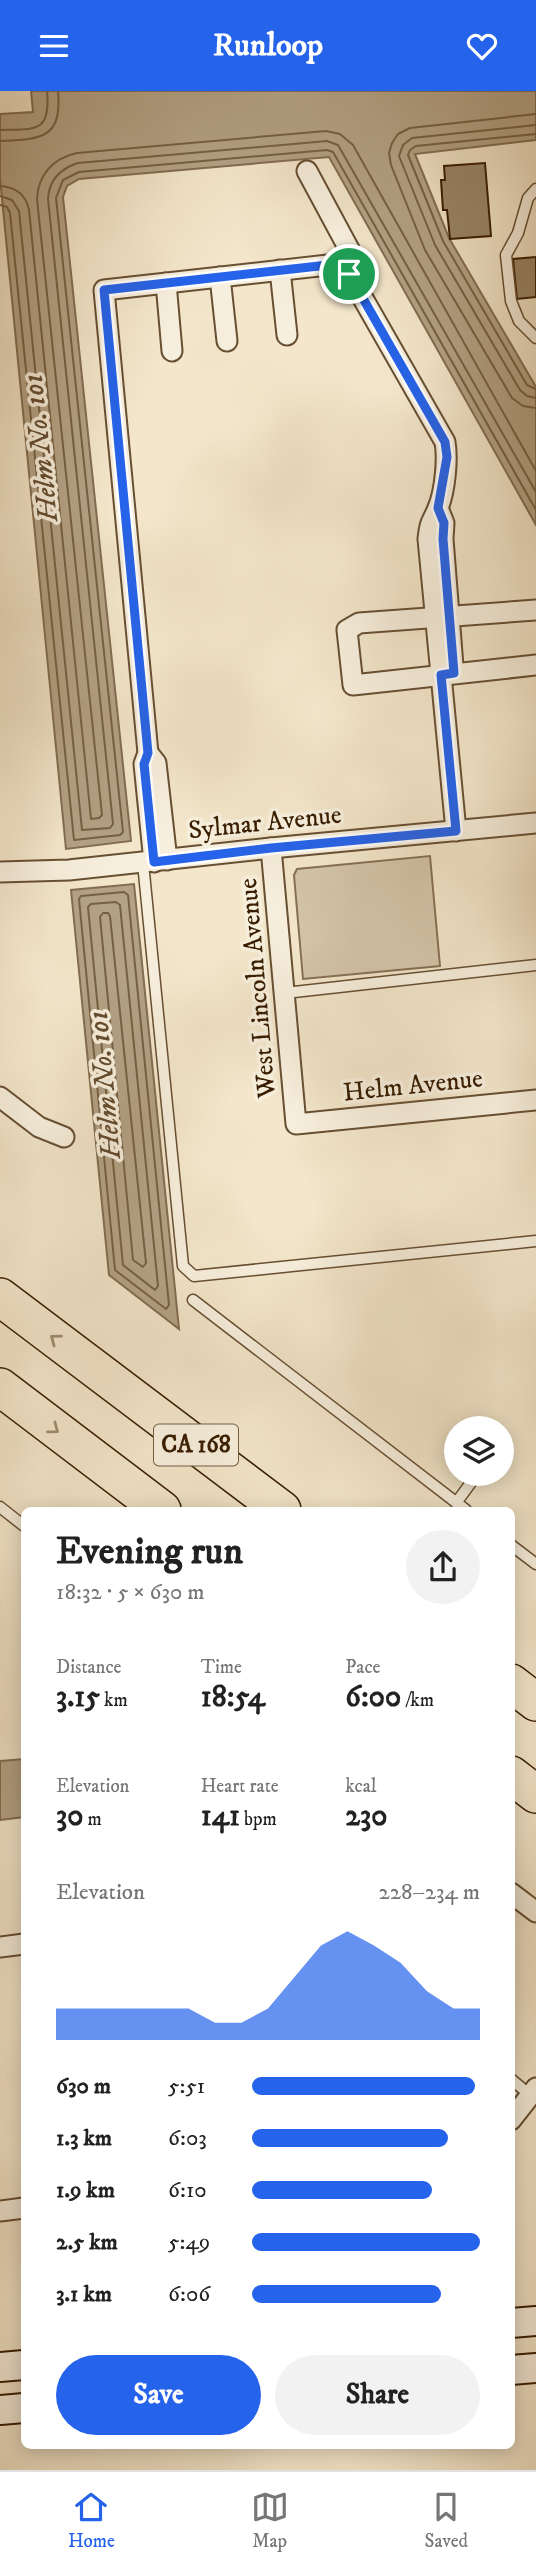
<!DOCTYPE html>
<html lang="en">
<head>
<meta charset="utf-8">
<style>
	:root { --surface:#fff; --page:#f2f2f2; --text:#222; --muted:#767676; --line:#e0e0e0; --accent:#2563eb }
	body { margin:0; font-family:"IM FELL DW Pica",serif; background:var(--page); color:var(--text); height:100vh; display:flex; flex-direction:column; font-size:26px; white-space:nowrap }
	* { box-sizing:border-box; margin:0 }
	p { font-size:23px; color:var(--muted) }
	.icon { flex:none; width:38px; height:38px; fill:none; stroke:currentColor; stroke-width:2; stroke-linecap:round; stroke-linejoin:round }
	.map { position:relative; flex:1; overflow:hidden }
	.panel { position:absolute; left:21px; top:1416px; width:494px; height:942px; display:flex; flex-direction:column; background:var(--surface); border-radius:10px; box-shadow:0 4px 18px #0003 }
	.panel>* { flex:none }
	.buttons { position:absolute; left:444px; top:1325px; display:grid; gap:14px }
	.buttons a { display:grid; place-items:center; width:70px; height:70px; border-radius:50%; background:var(--surface); box-shadow:0 4px 18px #0003; font-size:35px }
	.pin { position:absolute; display:grid; place-items:center; width:60px; height:60px; color:#fff; margin:-30px; border:4px solid #fff; border-radius:50%; box-shadow:0 2px 7px #0007 }
	.round { display:grid; place-items:center; flex:none; width:74px; height:74px; border-radius:37px; background:var(--page) }
	.summary { display:flex; align-items:center; justify-content:space-between; height:119px; padding:0 35px }
	h1 { font-size:38px; font-weight:700; line-height:52px }
	.metrics { display:grid; grid-template-columns:repeat(3,1fr); gap:10px; height:119px; padding:7px 35px }
	.metrics div { display:grid; align-content:center }
	.metrics b { font-size:30px; font-weight:700 }
	.metrics small { font-size:19px; font-weight:400 }
	.metrics p { font-size:19px }
	.chart { height:196px; padding:14px 35px }
	.chart p { display:flex; justify-content:space-between }
	.chart svg { width:100%; height:126px; margin-top:7px; fill:var(--accent); opacity:.7 }
	.action { display:flex; gap:14px; margin-top:auto; padding:14px 35px }
	.action a { flex:1; height:80px; border-radius:42px; background:var(--accent); color:#fff; font-size:28px; font-weight:700; line-height:80px; text-align:center }
	.action a+a { background:var(--page); color:var(--text) }
	ul { padding:0 35px; list-style:none; font-size:23px }
	li { display:grid; grid-template-columns:112px 84px 1fr; align-items:center; height:52px }
	li i { height:18px; border-radius:9px; background:var(--accent) }
	header { display:flex; justify-content:space-between; align-items:center; height:91px; padding:0 35px; background:var(--accent); color:#fff; font-size:32px; font-weight:700 }
	.dock { display:flex; justify-content:space-around; align-items:center; height:98px; border-top:2px solid var(--line); background:var(--surface); font-size:19px; color:var(--muted) }
	.dock a { display:grid; justify-items:center; gap:4px }
	.dock .selected { color:var(--accent) }
	.map>svg:first-child { display:block }
	.green { fill:#d3c4a8; stroke:#867054; stroke-width:2 }
	.water { fill:#b3a285; stroke:#826d50; stroke-width:2 }
	.lines { fill:none; stroke-linecap:round; stroke-linejoin:round }
	.shore { stroke:#766042; stroke-width:2 }
	.building { fill:#998669; stroke:#381d00; stroke-width:2 }
	.lane-casing { stroke:#674f32; stroke-width:13 }
	.street-casing { stroke:#674f32; stroke-width:23 }
	.secondary-casing { stroke:#381d00; stroke-width:32 }
	.highway-casing { stroke:#381d00; stroke-width:40 }
	.lane { stroke:#f7efdd; stroke-width:10 }
	.street { stroke:#f7efdd; stroke-width:19 }
	.secondary { stroke:#f7efdd; stroke-width:28 }
	.highway { stroke:#f3e6ca; stroke-width:37 }
	.oneway { stroke:#9f8c6f }
	.route-casing { stroke:#fff; stroke-width:14 }
	.route { stroke:#2563eb; stroke-width:9 }
	.labels { text-anchor:middle; dominant-baseline:central; stroke-width:7; stroke-linejoin:round; paint-order:stroke }
	.shield { fill:#f7efdd; stroke:#715c42; stroke-width:2 }
	.shield-label { font-size:24px; font-weight:bold; fill:#381d00 }
	.street-label { font-size:26px; fill:#381d00; stroke:#f7efdd }
	.water-label { font-size:28px; font-style:italic; fill:#634c2f; stroke:#f7efdd }
</style>
</head>
<body>
<header><svg class="icon" aria-label="menu" viewBox="0 0 24 24"><path d="M4 6h16M4 12h16M4 18h16"/></svg>Runloop<svg class="icon" aria-label="heart" viewBox="0 0 24 24"><path d="M12 20l-8-8c-3-5 5-10 8-4 3-6 11-1 8 4z"/></svg></header>
<div class="map">
<svg width="536" height="2379" viewBox="0 0 536 2379">
	<rect width="100%" height="100%" fill="#f3e6ca"/>
	<filter id="stains"><feTurbulence type="fractalNoise" baseFrequency=".00286" numOctaves="4"/><feColorMatrix values="0 0 0 0 .2 0 0 0 0 .09 0 0 0 0 .02 0 0 0 .5 -.17"/></filter>
	<radialGradient id="worn" r=".72"><stop offset=".6" stop-color="#630" stop-opacity="0"/><stop offset="1" stop-color="#630" stop-opacity=".3"/></radialGradient>
	<!-- green -->
	<polygon class="green" points="430,765 440,875 303,888 294,784 297,778"/>
	<!-- water -->
	<g class="water">
		<polygon points="31,0 536,0 536,49 415,63 449,147 536,296 536,434 329,66 79,88 67,95 63,106 131,750 66,758 0,87 0,23 33,21"/>
		<polygon points="134,793 179,1238 109,1184 71,799"/>
		<polygon points="24,1668 24,1726 0,1729 0,1670"/>
	</g>
	<g class="lines">
		<!-- shore -->
		<g class="shore">
			<polyline points="536,23 410,37 398,43 392,52 389,62 391,74 425,159 512,307 523,315 536,317"/>
			<polyline points="536,34 412,47 403,54 399,65 435,154 520,299 527,305 536,307"/>
			<path d="M 0,39 C 36,38 51,42 47,0"/>
			<polyline points="536,43 416,55 410,59 408,64 443,150 527,294 536,298"/>
			<path d="M 0,50 C 42,48 62,48 58,0"/>
			<path d="M 0,95 C 16,96 26,104 29,119 L 91,728 L 99,727 L 102,724 L 37,108 C 38,84 53,67 77,62 L 326,40 L 340,43 L 353,54 L 536,380"/>
			<path d="M 0,105 L 12,109 L 19,120 L 82,739 L 110,737 L 113,733 L 48,108 C 49,89 59,78 78,72 L 327,50 L 338,54 L 536,401"/>
			<polyline points="0,114 7,116 10,122 74,749 120,744 123,741 56,107 63,89 79,81 327,59 333,61 536,419"/>
			<polygon points="124,801 128,804 169,1214 166,1218 115,1179 79,808 81,805"/>
			<polygon points="116,811 120,814 158,1195 155,1199 123,1174 88,816 91,813"/>
			<polygon points="103,822 108,822 110,825 146,1172 143,1176 133,1169 100,826"/>
		</g>
	</g>
	<!-- building -->
	<g class="building">
		<polygon points="485,72 491,145 450,148 447,119 443,119 441,89 445,89 444,75"/>
		<polygon points="536,166 536,206 517,208 513,168"/>
	</g>
	<g class="lines">
		<defs>
			<g id="lane">
				<polyline points="536,98 528,107 518,142 506,164 511,210 519,230 536,247"/>
				<polyline points="143,772 183,1175 194,1185 536,1150"/>
				<polyline points="285,902 536,874"/>
				<polyline points="193,1209 466,1419"/>
				<polyline points="456,1412 478,1382"/>
				<polyline points="0,1416 24,1435"/>
				<polyline points="511,1454 536,1473"/>
				<polyline points="511,1988 530,2004"/>
			</g>
			<g id="street">
				<path d="M 307,80 L 350,160 L 349,183 L 445,351 C 448,368 445,400 438,417 C 432,432 430,429 428,448 L 456,740"/>
				<polyline points="280,179 287,244"/>
				<polyline points="220,186 227,250"/>
				<polyline points="166,192 172,260"/>
				<polyline points="438,417 444,432 443,448 453,575"/>
				<polyline points="536,519 359,532 347,539 353,594 536,574"/>
				<polyline points="148,662 104,199 328,174 349,183"/>
				<polyline points="271,757 296,1033 536,1009"/>
				<polyline points="154,771 144,673 148,662 156,672 167,769"/>
				<polyline points="0,781 69,779 271,757 536,732"/>
				<polyline points="0,1006 39,1036 64,1046"/>
				<polyline points="511,1802 536,1821"/>
				<polyline points="0,1856 24,1853"/>
				<polyline points="511,2029 536,1997"/>
				<polyline points="0,2120 24,2117"/>
			</g>
			<g id="secondary">
				<polyline points="511,2232 536,2230"/>
				<polyline points="0,2276 24,2274"/>
				<polyline points="511,2279 536,2277"/>
				<polyline points="0,2319 24,2317"/>
			</g>
			<g id="highway">
				<polyline points="0,1206 282,1419"/>
				<polyline points="0,1296 162,1419"/>
				<polyline points="511,1592 536,1611"/>
				<polyline points="511,1684 536,1703"/>
			</g>
		</defs>
		<!-- lane casing -->
		<use href="#lane" class="lane-casing"/>
		<!-- street casing -->
		<use href="#street" class="street-casing"/>
		<!-- secondary casing -->
		<use href="#secondary" class="secondary-casing"/>
		<!-- highway casing -->
		<use href="#highway" class="highway-casing"/>
		<!-- lane -->
		<use href="#lane" class="lane"/>
		<!-- street -->
		<use href="#street" class="street"/>
		<!-- secondary -->
		<use href="#secondary" class="secondary"/>
		<!-- highway -->
		<use href="#highway" class="highway"/>
	</g>
	<!-- one-way arrows -->
	<defs><path id="oneway-chevron" d="M-2-3.5L2.5 0L-2 3.5" fill="none" stroke-width="1.6" stroke-linecap="round" stroke-linejoin="round" transform="scale(1.75)"/></defs>
	<g class="oneway">
		<use href="#oneway-chevron" transform="translate(55 1248) rotate(-143)"/>
		<use href="#oneway-chevron" transform="translate(54 1338) rotate(37)"/>
	</g>
	<g class="lines">
		<defs>
			<polygon id="route" points="328,174 349,183 445,351 447,366 438,417 444,432 443,448 454,582 441,584 456,740 271,757 154,771 144,673 148,662 104,199"/>
		</defs>
		<!-- route casing -->
		<use href="#route" class="route-casing"/>
		<!-- route -->
		<use href="#route" class="route"/>
	</g>
	<g class="labels">
		<!-- shield labels -->
		<rect class="shield" x="154" y="1333.5" width="84" height="41" rx="5"/>
		<g class="shield-label">
			<text x="196" y="1354">CA 168</text>
		</g>
		<!-- street labels -->
		<g class="street-label">
			<text transform="translate(265 732) rotate(-6)">Sylmar Avenue</text>
			<text transform="translate(258 897) rotate(-95)">West Lincoln Avenue</text>
			<text transform="translate(413 995) rotate(-6)">Helm Avenue</text>
		</g>
		<!-- water labels -->
		<g class="water-label">
			<text transform="translate(41 357) rotate(-96)">Helm No. 101</text>
			<text transform="translate(105 994) rotate(-95)">Helm No. 101</text>
		</g>
	</g>
	<rect width="100%" height="100%" filter="url(#stains)"/>
	<rect width="100%" height="100%" fill="url(#worn)"/>
</svg>
<div class="buttons">
<a><svg class="icon" aria-label="layers" viewBox="0 0 24 24"><path d="M12 4l9 5-9 5-9-5zM3 14l9 5 9-5"/></svg></a>
</div>
<div class="pin" style="left:349px;top:183px;background:#1e9e55"><svg class="icon" aria-label="arrive" viewBox="0 0 24 24"><path d="M6 21V4h12l-3 4 3 4H6"/></svg></div>
<section class="panel">
<div class="summary"><div><h1>Evening run</h1><p>18:32 · 5 × 630 m</p></div><a class="round"><svg class="icon" aria-label="share" viewBox="0 0 24 24"><path d="M12 15V3M7 8l5-5 5 5M5 13v7h14v-7"/></svg></a></div>
<div class="metrics">
<div><p>Distance</p><b>3.15<small> km</small></b></div>
<div><p>Time</p><b>18:54</b></div>
<div><p>Pace</p><b>6:00<small> /km</small></b></div>
</div>
<div class="metrics">
<div><p>Elevation</p><b>30<small> m</small></b></div>
<div><p>Heart rate</p><b>141<small> bpm</small></b></div>
<div><p>kcal</p><b>230</b></div>
</div>
<div class="chart"><p><span>Elevation</span>228–234 m</p>
<svg viewBox="0 0 160 44" preserveAspectRatio="none"><path d="M0 44V33L10 33L20 33L30 33L40 33L50 33L60 38L70 38L80 33L90 22L100 11L110 6L120 11L130 17L140 27L150 33L160 33V44z"/></svg>
</div>
<ul>
<li><b>630 m</b>5:51<i style="width:98%"></i></li>
<li><b>1.3 km</b>6:03<i style="width:86%"></i></li>
<li><b>1.9 km</b>6:10<i style="width:79%"></i></li>
<li><b>2.5 km</b>5:49<i style="width:100%"></i></li>
<li><b>3.1 km</b>6:06<i style="width:83%"></i></li>
</ul>
<div class="action"><a>Save</a><a>Share</a></div>
</section>
</div>
<nav class="dock">
<a class="selected"><svg class="icon" aria-label="home" viewBox="0 0 24 24"><path d="M3 11l9-7 9 7M6 9v11h12V9"/></svg>Home</a>
<a><svg class="icon" aria-label="map" viewBox="0 0 24 24"><path d="M3 6l6-2 6 2 6-2v14l-6 2-6-2-6 2zM9 4v14M15 6v14"/></svg>Map</a>
<a><svg class="icon" aria-label="saved" viewBox="0 0 24 24"><path d="M7 4h10v16l-5-4-5 4z"/></svg>Saved</a>
</nav>
</body>
</html>
